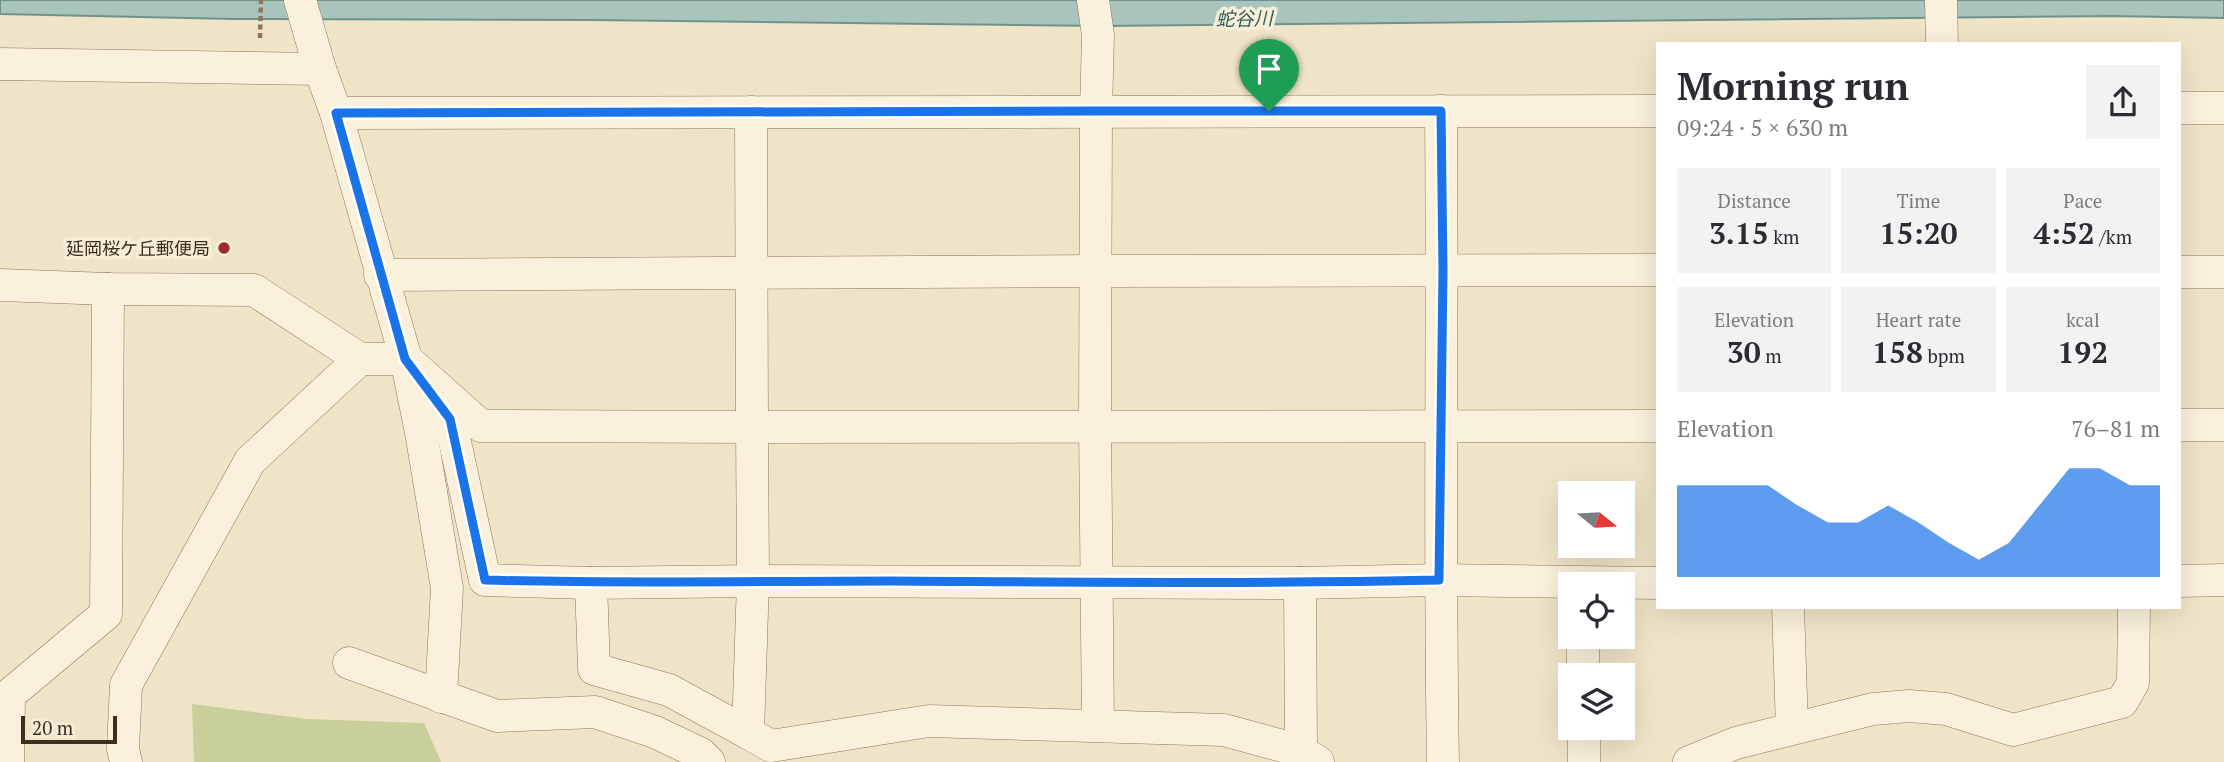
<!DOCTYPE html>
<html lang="en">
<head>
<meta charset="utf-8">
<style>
	:root { --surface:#fff; --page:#f2f2f3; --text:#2b2b33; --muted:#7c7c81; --accent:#1a73e8 }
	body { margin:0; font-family:"PT Serif","Noto Sans JP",serif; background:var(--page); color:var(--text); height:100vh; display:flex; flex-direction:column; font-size:26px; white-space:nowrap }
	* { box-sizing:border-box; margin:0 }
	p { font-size:23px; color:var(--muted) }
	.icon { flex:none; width:38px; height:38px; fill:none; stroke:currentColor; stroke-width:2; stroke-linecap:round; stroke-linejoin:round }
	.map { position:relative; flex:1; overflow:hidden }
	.sheet { position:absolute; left:1656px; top:42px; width:525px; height:567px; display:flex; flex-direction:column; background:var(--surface); border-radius:0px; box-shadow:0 7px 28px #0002 }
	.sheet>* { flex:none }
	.needle { width:46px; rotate:108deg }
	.tools { position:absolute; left:1558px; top:481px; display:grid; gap:14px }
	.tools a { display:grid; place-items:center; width:77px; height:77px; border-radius:0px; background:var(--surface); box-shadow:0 7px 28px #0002; font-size:35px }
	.scale { position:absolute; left:21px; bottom:18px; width:96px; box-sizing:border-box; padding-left:7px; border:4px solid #3d2e20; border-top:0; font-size:19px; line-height:24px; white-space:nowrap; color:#3d2e20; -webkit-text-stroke:5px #f7eed8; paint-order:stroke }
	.pin { position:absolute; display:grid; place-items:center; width:60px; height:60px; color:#fff; margin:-72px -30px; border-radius:50% 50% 50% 0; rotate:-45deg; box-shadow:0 0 7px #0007 }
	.pin .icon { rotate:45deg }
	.round { display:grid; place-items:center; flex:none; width:74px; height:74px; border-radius:0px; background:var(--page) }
	.summary { display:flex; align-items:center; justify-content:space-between; height:119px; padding:0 21px }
	h1 { font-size:38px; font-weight:700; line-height:52px }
	.stats { display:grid; grid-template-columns:repeat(3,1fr); gap:10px; height:119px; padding:7px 21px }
	.stats div { display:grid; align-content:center; border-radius:0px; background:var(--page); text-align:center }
	.stats b { font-size:30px; font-weight:700 }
	.stats small { font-size:19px; font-weight:400 }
	.stats p { font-size:19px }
	.chart { height:196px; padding:14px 21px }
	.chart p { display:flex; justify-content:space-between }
	.chart svg { width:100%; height:126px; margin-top:7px; fill:var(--accent); opacity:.7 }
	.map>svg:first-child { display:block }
	.green { fill:#c9cf9b }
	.water { fill:#a9c4bc; stroke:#6f938a; stroke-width:2 }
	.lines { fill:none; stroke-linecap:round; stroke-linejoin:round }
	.minor-casing { stroke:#8d765c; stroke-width:33 }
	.path { stroke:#8d765c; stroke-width:4.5; stroke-dasharray:5 3.5; stroke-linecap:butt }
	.minor { stroke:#faf1dc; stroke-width:32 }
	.route-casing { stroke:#fff; stroke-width:14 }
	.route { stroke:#1a73e8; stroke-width:9 }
	.poi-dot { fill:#9e2a2b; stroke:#f7eed8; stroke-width:2.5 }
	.labels { text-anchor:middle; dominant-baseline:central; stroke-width:7; stroke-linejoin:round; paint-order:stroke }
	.poi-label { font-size:18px; fill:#3d2e20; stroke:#f7eed8; text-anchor:end }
	.water-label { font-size:19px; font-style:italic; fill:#2f5d5a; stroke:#f7eed8 }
</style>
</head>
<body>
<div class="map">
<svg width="2224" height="762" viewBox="0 0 2224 762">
	<rect width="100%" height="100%" fill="#f0e4c8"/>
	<!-- green -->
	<polygon class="green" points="192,704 307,719 424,723 441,762 194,762"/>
	<!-- water -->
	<polygon class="water" points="0,0 2224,0 2224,18 2112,16 1103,26 590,20 235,19 0,14"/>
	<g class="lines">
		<defs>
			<g id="minor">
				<polyline points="300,0 320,69 336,113 406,359 421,432 447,588 441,697"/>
				<polyline points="1093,0 1098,35 1096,111 1095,426 1098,725"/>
				<polyline points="1941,0 1942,44"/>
				<polyline points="0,64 320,69"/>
				<polyline points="2179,108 2224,108"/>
				<path d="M 1441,111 C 1443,328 1439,545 1443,762"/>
				<polyline points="751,112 752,427 1657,426"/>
				<polyline points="336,113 1657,111"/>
				<polyline points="2179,272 2224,272"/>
				<polyline points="380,275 1097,271 1657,270"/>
				<polyline points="0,285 108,289 254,290 360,359 406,359 481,426 752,427 753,581 748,733 669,690 594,669 591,583"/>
				<polyline points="406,359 450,419 485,580 591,583 753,581 1300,583 1439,580 1657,583"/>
				<polyline points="2179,425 2224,425"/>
				<polyline points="2179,581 2224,580"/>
				<polyline points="1300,583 1301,751"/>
				<polyline points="1788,607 1792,728"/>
				<polyline points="1583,637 1583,676"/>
				<polyline points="349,663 497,716 595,712 655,732 701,754 709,762"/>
				<polyline points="1584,728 1584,762"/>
				<polyline points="748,733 771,746 929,721 1224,730 1301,751 1318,762"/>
				<polyline points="8,762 9,695 106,614 108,289"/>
				<polyline points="126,762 123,749 126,685 250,461 360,359"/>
				<polyline points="1689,762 1736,743 1873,709 1909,706 1946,709 2013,730 2122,702 2133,683 2134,607"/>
			</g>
		</defs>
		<!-- minor casing -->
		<use href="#minor" class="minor-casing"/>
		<!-- path -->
		<polyline class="path" points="260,38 261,0"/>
		<!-- minor -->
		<use href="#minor" class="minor"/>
	</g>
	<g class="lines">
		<defs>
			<path id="route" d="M 1096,111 L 1441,111 L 1443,271 L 1439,580 C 1257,584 1075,582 893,581 C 757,581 621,584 485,580 L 450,419 L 405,359 L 336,113 Z"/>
		</defs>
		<!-- route casing -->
		<use href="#route" class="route-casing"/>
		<!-- route -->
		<use href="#route" class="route"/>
	</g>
	<!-- markers -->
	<circle class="poi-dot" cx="224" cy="248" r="7"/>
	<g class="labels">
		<!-- poi labels -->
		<g class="poi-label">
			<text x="210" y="248">延岡桜ケ丘郵便局</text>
		</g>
		<!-- water labels -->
		<g class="water-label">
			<text transform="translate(1244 18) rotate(-1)">蛇谷川</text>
		</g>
	</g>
</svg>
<div class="tools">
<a><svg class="needle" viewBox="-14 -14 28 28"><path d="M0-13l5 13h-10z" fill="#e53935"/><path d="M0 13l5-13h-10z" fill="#7c7c81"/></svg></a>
<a><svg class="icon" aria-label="locate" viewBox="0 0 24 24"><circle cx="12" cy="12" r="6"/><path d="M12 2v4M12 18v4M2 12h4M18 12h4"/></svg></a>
<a><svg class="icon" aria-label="layers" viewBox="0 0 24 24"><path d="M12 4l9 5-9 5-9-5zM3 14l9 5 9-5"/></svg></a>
</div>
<div class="scale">20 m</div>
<div class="pin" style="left:1269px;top:111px;background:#1e9e55"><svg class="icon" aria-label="arrive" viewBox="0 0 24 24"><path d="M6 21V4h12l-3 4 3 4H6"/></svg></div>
<section class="sheet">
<div class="summary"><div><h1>Morning run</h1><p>09:24 · 5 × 630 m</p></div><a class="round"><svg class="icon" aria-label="share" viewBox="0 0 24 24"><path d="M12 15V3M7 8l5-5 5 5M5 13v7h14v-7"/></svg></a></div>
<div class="stats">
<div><p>Distance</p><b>3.15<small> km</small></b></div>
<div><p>Time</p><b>15:20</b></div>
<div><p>Pace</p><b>4:52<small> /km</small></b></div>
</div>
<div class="stats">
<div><p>Elevation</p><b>30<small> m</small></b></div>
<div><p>Heart rate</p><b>158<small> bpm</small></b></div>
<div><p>kcal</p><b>192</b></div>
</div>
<div class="chart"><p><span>Elevation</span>76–81 m</p>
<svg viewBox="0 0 160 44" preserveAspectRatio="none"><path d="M0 44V12L10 12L20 12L30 12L40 19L50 25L60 25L70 19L80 25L90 32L100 38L110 32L120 19L130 6L140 6L150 12L160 12V44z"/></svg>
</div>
</section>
</div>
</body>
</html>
